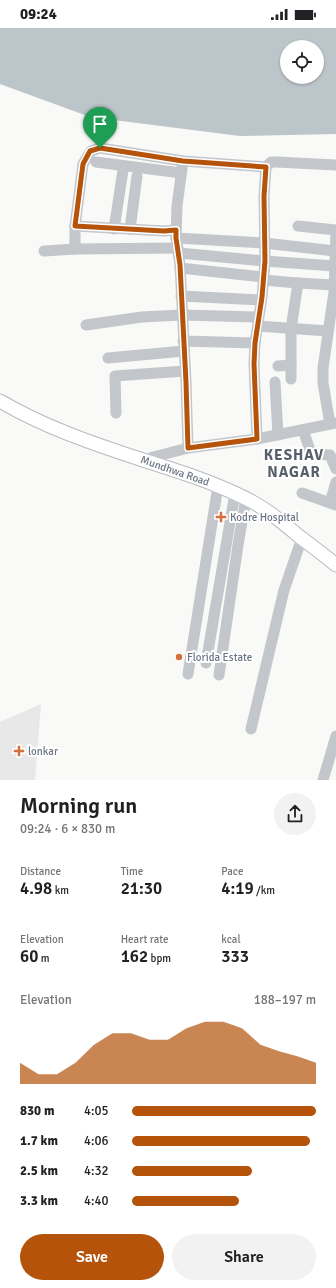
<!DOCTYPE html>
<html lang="en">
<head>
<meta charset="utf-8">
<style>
	:root { --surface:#fff; --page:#f2f2f2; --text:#202124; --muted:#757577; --accent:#b45309 }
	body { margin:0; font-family:Signika,sans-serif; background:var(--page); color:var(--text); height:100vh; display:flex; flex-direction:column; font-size:15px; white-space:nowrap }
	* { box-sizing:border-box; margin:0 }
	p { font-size:13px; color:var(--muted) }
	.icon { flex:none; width:22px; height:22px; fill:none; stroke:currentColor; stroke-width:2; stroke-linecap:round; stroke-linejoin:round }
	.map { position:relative; height:752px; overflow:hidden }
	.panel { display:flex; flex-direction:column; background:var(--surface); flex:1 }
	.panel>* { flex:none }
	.tools { position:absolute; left:280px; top:12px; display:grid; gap:8px }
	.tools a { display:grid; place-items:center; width:44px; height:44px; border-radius:50%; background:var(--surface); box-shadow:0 1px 3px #0004; font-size:20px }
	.pin { position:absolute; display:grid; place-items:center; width:34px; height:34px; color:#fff; margin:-41px -17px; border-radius:50% 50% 50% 0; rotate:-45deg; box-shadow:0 0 4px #0007 }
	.pin .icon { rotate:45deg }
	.round { display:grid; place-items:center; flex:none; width:42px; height:42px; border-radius:21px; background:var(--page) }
	.headline { display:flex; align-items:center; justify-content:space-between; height:68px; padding:0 20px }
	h1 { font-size:22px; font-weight:600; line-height:30px }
	.metrics { display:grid; grid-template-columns:repeat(3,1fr); gap:6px; height:68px; padding:4px 20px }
	.metrics div { display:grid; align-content:center }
	.metrics b { font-size:17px; font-weight:600 }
	.metrics small { font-size:11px; font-weight:400 }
	.metrics p { font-size:11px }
	.chart { height:112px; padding:8px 20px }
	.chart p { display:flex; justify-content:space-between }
	.chart svg { width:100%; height:72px; margin-top:4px; fill:var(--accent); opacity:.7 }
	.button { display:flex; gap:8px; margin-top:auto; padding:8px 20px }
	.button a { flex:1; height:46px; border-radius:24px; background:var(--accent); color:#fff; font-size:16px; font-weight:600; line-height:46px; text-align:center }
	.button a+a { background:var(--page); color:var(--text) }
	ul { padding:0 20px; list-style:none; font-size:13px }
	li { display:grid; grid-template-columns:64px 48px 1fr; align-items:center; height:30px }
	li i { height:10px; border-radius:5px; background:var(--accent) }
	.status { display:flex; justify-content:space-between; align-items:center; height:28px; padding:0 20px; background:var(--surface); direction:ltr }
	.status svg { height:11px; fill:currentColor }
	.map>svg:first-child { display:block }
	.built { fill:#e7e8e7 }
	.water { fill:#bcc5ca; fill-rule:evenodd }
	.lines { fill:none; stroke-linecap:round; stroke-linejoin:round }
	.major-casing { stroke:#b7babe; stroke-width:15 }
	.minor { stroke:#c3c6ca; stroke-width:11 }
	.major { stroke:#fff; stroke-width:13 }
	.route-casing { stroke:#fff; stroke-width:8 }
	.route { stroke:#b45309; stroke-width:5 }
	.poi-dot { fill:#d5703b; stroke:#fff; stroke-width:1.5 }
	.labels { text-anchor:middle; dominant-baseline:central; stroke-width:4; stroke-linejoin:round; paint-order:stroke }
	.street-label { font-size:11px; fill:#6b7685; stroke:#fff }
	.poi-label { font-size:11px; fill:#6b7685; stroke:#fff; text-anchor:start }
	.district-label { font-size:15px; font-weight:bold; letter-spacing:1px; fill:#58606b; stroke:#fff }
</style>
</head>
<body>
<div class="status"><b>09:24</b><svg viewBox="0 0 49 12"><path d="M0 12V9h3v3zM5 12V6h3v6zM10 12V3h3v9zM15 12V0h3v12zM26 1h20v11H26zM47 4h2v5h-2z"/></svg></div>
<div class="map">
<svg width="336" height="752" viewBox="0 0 336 752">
	<rect width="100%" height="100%" fill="#f9f9f7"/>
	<!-- built -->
	<polygon class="built" points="41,676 35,752 0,752 0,694"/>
	<!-- water -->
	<path class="water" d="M 0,0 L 336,0 L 336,106 L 240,108 L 90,89 L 0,56 ZM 287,19 L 317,19 L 317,49 L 287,49 Z"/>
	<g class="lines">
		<defs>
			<path id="major" d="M 0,373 C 44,399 94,416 143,432 C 178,443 213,454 245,470 C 266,480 283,495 300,509 C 312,518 324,527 336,537"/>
		</defs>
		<!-- major casing -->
		<use href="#major" class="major-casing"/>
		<!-- minor -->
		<g class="minor">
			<polyline points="183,133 177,178 176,210 180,237 186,354 188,420"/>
			<polyline points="96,134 181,145"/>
			<polyline points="75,198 164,203 176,202"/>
			<polyline points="298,198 336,202"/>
			<polyline points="114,201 123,142"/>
			<polyline points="130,201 137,148"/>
			<polyline points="176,210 264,215 335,223"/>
			<polyline points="75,221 75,198 83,136 91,123 100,120 183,133 266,139"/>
			<polyline points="44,223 75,221 178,220"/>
			<polyline points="179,225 265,233 334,238"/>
			<polyline points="180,240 263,249"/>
			<polyline points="263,252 298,255 334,257"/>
			<polyline points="181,268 261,272"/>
			<polyline points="86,297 142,289 182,287 258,289"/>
			<polyline points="258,298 328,303"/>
			<polyline points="183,313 255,315"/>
			<polyline points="108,330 184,323"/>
			<polyline points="278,338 291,337"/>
			<polyline points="291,351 291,301 298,255"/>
			<polyline points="275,354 278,407"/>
			<polyline points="116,385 115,348 185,343"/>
			<polyline points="330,396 323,355 323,340 334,264 336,204"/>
			<polyline points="303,402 310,422 312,425 315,426 330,427 336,441"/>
			<polyline points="257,411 254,336 255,315 262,269 265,233 264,168 266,139 271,134 276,134 336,137"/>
			<polyline points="142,432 188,420 257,411 336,395"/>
			<polyline points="302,465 336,477"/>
			<polyline points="330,475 336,454"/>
			<polyline points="206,635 235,465"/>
			<polyline points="188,646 218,458"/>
			<polyline points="219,647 238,517 246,470"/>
			<polyline points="251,701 284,562 302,510"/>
			<polyline points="323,752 336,708"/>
		</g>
		<!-- major -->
		<use href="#major" class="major"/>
	</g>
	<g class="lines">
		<defs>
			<polygon id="route" points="100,120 183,133 266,139 264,168 265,233 262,269 255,315 254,336 257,411 188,420 186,354 180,237 176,210 176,202 164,203 75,198 83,136 90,123"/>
		</defs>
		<!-- route casing -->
		<use href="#route" class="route-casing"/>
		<!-- route -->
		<use href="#route" class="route"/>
	</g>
	<!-- markers -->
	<g class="poi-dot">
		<path d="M219 483h4v4h4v4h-4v4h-4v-4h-4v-4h4z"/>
		<circle cx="179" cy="629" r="4"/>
		<path d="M17 717h4v4h4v4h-4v4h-4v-4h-4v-4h4z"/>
	</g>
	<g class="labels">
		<!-- street labels -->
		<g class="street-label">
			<text transform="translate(175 443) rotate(19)">Mundhwa Road</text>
		</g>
		<!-- poi labels -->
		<g class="poi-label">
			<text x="230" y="489">Kodre Hospital</text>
			<text x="187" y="629">Florida Estate</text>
			<text x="28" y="723">lonkar</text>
		</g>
		<!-- district labels -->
		<g class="district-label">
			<text x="294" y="427">KESHAV<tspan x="294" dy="17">NAGAR</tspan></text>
		</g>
	</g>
</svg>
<div class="tools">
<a><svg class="icon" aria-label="locate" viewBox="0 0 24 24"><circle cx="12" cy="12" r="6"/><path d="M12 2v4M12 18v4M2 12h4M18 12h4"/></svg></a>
</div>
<div class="pin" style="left:100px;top:120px;background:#1e9e55"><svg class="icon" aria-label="arrive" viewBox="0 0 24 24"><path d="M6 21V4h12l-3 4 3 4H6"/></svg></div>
</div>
<section class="panel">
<div class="headline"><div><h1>Morning run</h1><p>09:24 · 6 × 830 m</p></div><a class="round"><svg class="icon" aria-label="share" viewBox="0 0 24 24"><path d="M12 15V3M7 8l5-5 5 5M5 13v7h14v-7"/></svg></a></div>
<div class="metrics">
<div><p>Distance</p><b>4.98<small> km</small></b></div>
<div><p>Time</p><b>21:30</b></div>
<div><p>Pace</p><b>4:19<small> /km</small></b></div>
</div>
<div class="metrics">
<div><p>Elevation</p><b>60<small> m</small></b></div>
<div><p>Heart rate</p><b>162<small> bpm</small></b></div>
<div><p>kcal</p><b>333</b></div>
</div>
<div class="chart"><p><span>Elevation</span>188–197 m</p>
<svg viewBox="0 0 160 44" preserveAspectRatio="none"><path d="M0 44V31L10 38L20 38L30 31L40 20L50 13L60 13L70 17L80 17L90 10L100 6L110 6L120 10L130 20L140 24L150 27L160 31V44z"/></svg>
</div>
<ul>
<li><b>830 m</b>4:05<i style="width:100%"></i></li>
<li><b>1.7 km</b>4:06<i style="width:97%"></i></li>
<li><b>2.5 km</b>4:32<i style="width:65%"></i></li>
<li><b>3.3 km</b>4:40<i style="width:58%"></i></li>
</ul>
<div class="button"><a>Save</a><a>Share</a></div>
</section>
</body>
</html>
